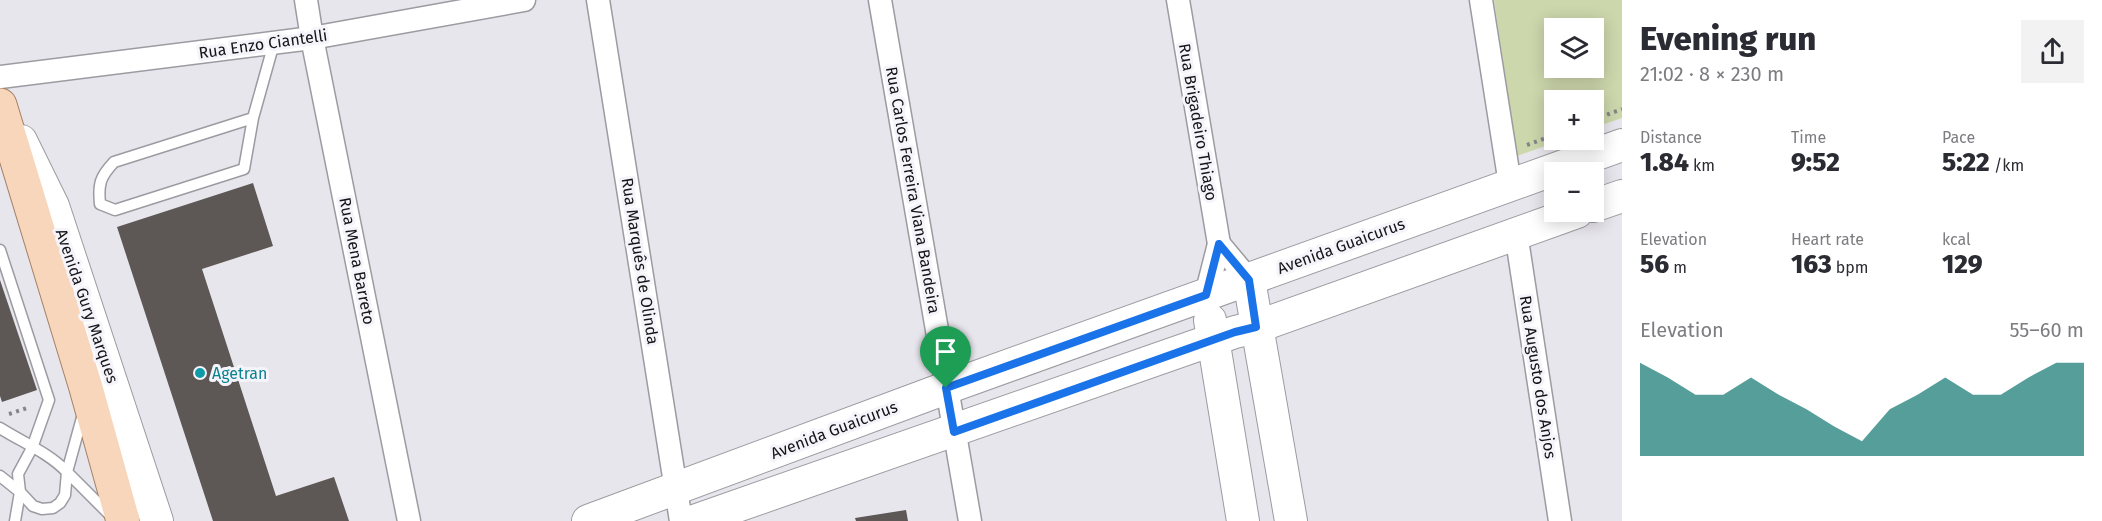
<!DOCTYPE html>
<html lang="en">
<head>
<meta charset="utf-8">
<style>
	:root { --surface:#fff; --page:#f2f2f3; --text:#2b2b33; --muted:#7c7c81; --accent:#0f766e }
	body { margin:0; font-family:"Fira Sans",sans-serif; background:var(--page); color:var(--text); height:100vh; display:flex; flex-direction:column; font-size:22px; white-space:nowrap }
	* { box-sizing:border-box; margin:0 }
	p { font-size:20px; color:var(--muted) }
	.icon { flex:none; width:33px; height:33px; fill:none; stroke:currentColor; stroke-width:2; stroke-linecap:round; stroke-linejoin:round }
	.map { position:relative; flex:1; overflow:hidden }
	.panel { display:flex; flex-direction:column; background:var(--surface); width:480px }
	.panel>* { flex:none }
	.controls { position:absolute; left:1544px; top:18px; display:grid; gap:12px }
	.controls a { display:grid; place-items:center; width:60px; height:60px; border-radius:0px; background:var(--surface); box-shadow:0 3px 15px #0003; font-size:30px }
	.pin { position:absolute; display:grid; place-items:center; width:51px; height:51px; color:#fff; margin:-62px -26px; border-radius:50% 50% 50% 0; rotate:-45deg; box-shadow:0 0 6px #0007 }
	.pin .icon { rotate:45deg }
	.round { display:grid; place-items:center; flex:none; width:63px; height:63px; border-radius:0px; background:var(--page) }
	.headline { display:flex; align-items:center; justify-content:space-between; height:102px; padding:0 18px }
	h1 { font-size:33px; font-weight:800; line-height:45px }
	.figures { display:grid; grid-template-columns:repeat(3,1fr); gap:9px; height:102px; padding:6px 18px }
	.figures div { display:grid; align-content:center }
	.figures b { font-size:26px; font-weight:800 }
	.figures small { font-size:16px; font-weight:400 }
	.figures p { font-size:16px }
	.chart { height:168px; padding:12px 18px }
	.chart p { display:flex; justify-content:space-between }
	.chart svg { width:100%; height:108px; margin-top:6px; fill:var(--accent); opacity:.7 }
	main { display:flex; flex:1; min-height:0 }
	.map>svg:first-child { display:block }
	.green { fill:#cdd7ac; fill-rule:evenodd }
	.building { fill:#5d5755 }
	.lines { fill:none; stroke-linecap:round; stroke-linejoin:round }
	.lane-casing { stroke:#9c9ba1; stroke-width:13 }
	.street-casing { stroke:#9c9ba1; stroke-width:25 }
	.secondary-casing { stroke:#9c9ba1; stroke-width:34 }
	.primary-casing { stroke:#a58064; stroke-width:35 }
	.path { stroke:#868489; stroke-width:4; stroke-dasharray:3 4.5; stroke-linecap:butt }
	.lane { stroke:#fff; stroke-width:10 }
	.street { stroke:#fff; stroke-width:22 }
	.secondary { stroke:#fff; stroke-width:32 }
	.primary { stroke:#f8d6bc; stroke-width:33 }
	.route-casing { stroke:#fff; stroke-width:12 }
	.route { stroke:#1a73e8; stroke-width:8 }
	.culture-dot { fill:#0f9aa8; stroke:#f5f4fa; stroke-width:2 }
	.labels { text-anchor:middle; dominant-baseline:central; stroke-width:6; stroke-linejoin:round; paint-order:stroke }
	.street-label { font-size:16px; fill:#141315; stroke:#f5f4fa }
	.culture-label { font-size:16px; fill:#0d838f; stroke:#f5f4fa; text-anchor:start }
</style>
</head>
<body>
<main>
<div class="map">
<svg width="1622" height="521" viewBox="0 0 1622 521">
	<rect width="100%" height="100%" fill="#e8e6ed"/>
	<!-- green -->
	<path class="green" d="M 1494,0 L 1622,0 L 1622,118 L 1593,128 L 1593,100 L 1554,100 L 1554,140 L 1562,140 L 1517,156 ZM 1554,28 L 1593,28 L 1593,68 L 1554,68 Z"/>
	<!-- building -->
	<g class="building">
		<polygon points="253,183 273,246 202,269 276,496 334,477 349,521 213,521 117,227"/>
		<polygon points="0,280 37,390 2,402 0,396"/>
		<polygon points="906,510 908,521 856,521 855,518"/>
	</g>
	<g class="lines">
		<defs>
			<g id="lane">
				<path d="M 253,118 L 114,162 C 100,177 98,184 100,204 L 115,210 L 244,169 L 253,118 L 274,43"/>
				<path d="M 0,250 L 49,400 L 32,448 L 18,474 L 20,492 L 33,506 L 42,509 L 53,508 L 60,503 L 65,495 L 67,472 C 49,453 22,442 0,428"/>
				<polyline points="83,414 67,472 111,516"/>
				<polyline points="0,476 20,492 15,521"/>
			</g>
			<g id="street">
				<polyline points="306,0 312,38 409,521"/>
				<polyline points="598,0 681,521"/>
				<polyline points="880,0 970,521"/>
				<polyline points="1178,0 1219,244 1206,295"/>
				<polyline points="1481,0 1510,184"/>
				<polyline points="0,77 312,38 524,0"/>
				<polyline points="1516,233 1560,521"/>
				<polyline points="1219,244 1249,280"/>
			</g>
			<g id="secondary">
				<polyline points="21,141 53,206 157,521"/>
				<polyline points="1593,206 1622,196"/>
				<polyline points="1249,280 1291,521"/>
				<polyline points="1210,320 1243,521"/>
				<polyline points="588,521 946,388 1622,145"/>
				<polyline points="694,521 1235,332 1256,327 1577,212"/>
			</g>
			<polyline id="primary" points="0,105 86,388 123,521"/>
		</defs>
		<!-- lane casing -->
		<use href="#lane" class="lane-casing"/>
		<!-- street casing -->
		<use href="#street" class="street-casing"/>
		<!-- secondary casing -->
		<use href="#secondary" class="secondary-casing"/>
		<!-- primary casing -->
		<use href="#primary" class="primary-casing"/>
		<!-- path -->
		<g class="path">
			<polyline points="1593,120 1622,109"/>
			<polyline points="1527,145 1554,135"/>
			<polyline points="9,414 30,407"/>
		</g>
		<!-- lane -->
		<use href="#lane" class="lane"/>
		<!-- street -->
		<use href="#street" class="street"/>
		<!-- secondary -->
		<use href="#secondary" class="secondary"/>
		<!-- primary -->
		<use href="#primary" class="primary"/>
	</g>
	<g class="lines">
		<defs>
			<polygon id="route" points="1219,244 1249,280 1256,327 1235,332 954,432 946,388 1206,295"/>
		</defs>
		<!-- route casing -->
		<use href="#route" class="route-casing"/>
		<!-- route -->
		<use href="#route" class="route"/>
	</g>
	<!-- markers -->
	<circle class="culture-dot" cx="200" cy="373" r="6"/>
	<g class="labels">
		<!-- street labels -->
		<g class="street-label">
			<text transform="translate(263 44) rotate(-8)">Rua Enzo Ciantelli</text>
			<text transform="translate(1198 122) rotate(80)">Rua Brigadeiro Thiago</text>
			<text transform="translate(913 190) rotate(80)">Rua Carlos Ferreira Viana Bandeira</text>
			<text transform="translate(1341 246) rotate(-20)">Avenida Guaicurus</text>
			<text transform="translate(357 261) rotate(79)">Rua Mena Barreto</text>
			<text transform="translate(640 261) rotate(81)">Rua Marquês de Olinda</text>
			<text transform="translate(87 306) rotate(71)">Avenida Gury Marques</text>
			<text transform="translate(1538 377) rotate(81)">Rua Augusto dos Anjos</text>
			<text transform="translate(834 430) rotate(-21)">Avenida Guaicurus</text>
		</g>
		<!-- culture labels -->
		<g class="culture-label">
			<text x="212" y="373">Agetran</text>
		</g>
	</g>
</svg>
<div class="controls">
<a><svg class="icon" aria-label="layers" viewBox="0 0 24 24"><path d="M12 4l9 5-9 5-9-5zM3 14l9 5 9-5"/></svg></a>
<a>+</a>
<a>−</a>
</div>
<div class="pin" style="left:946px;top:388px;background:#1e9e55"><svg class="icon" aria-label="arrive" viewBox="0 0 24 24"><path d="M6 21V4h12l-3 4 3 4H6"/></svg></div>
</div>
<section class="panel">
<div class="headline"><div><h1>Evening run</h1><p>21:02 · 8 × 230 m</p></div><a class="round"><svg class="icon" aria-label="share" viewBox="0 0 24 24"><path d="M12 15V3M7 8l5-5 5 5M5 13v7h14v-7"/></svg></a></div>
<div class="figures">
<div><p>Distance</p><b>1.84<small> km</small></b></div>
<div><p>Time</p><b>9:52</b></div>
<div><p>Pace</p><b>5:22<small> /km</small></b></div>
</div>
<div class="figures">
<div><p>Elevation</p><b>56<small> m</small></b></div>
<div><p>Heart rate</p><b>163<small> bpm</small></b></div>
<div><p>kcal</p><b>129</b></div>
</div>
<div class="chart"><p><span>Elevation</span>55–60 m</p>
<svg viewBox="0 0 160 44" preserveAspectRatio="none"><path d="M0 44V6L10 12L20 19L30 19L40 12L50 19L60 25L70 32L80 38L90 25L100 19L110 12L120 19L130 19L140 12L150 6L160 6V44z"/></svg>
</div>
</section>
</main>
</body>
</html>
